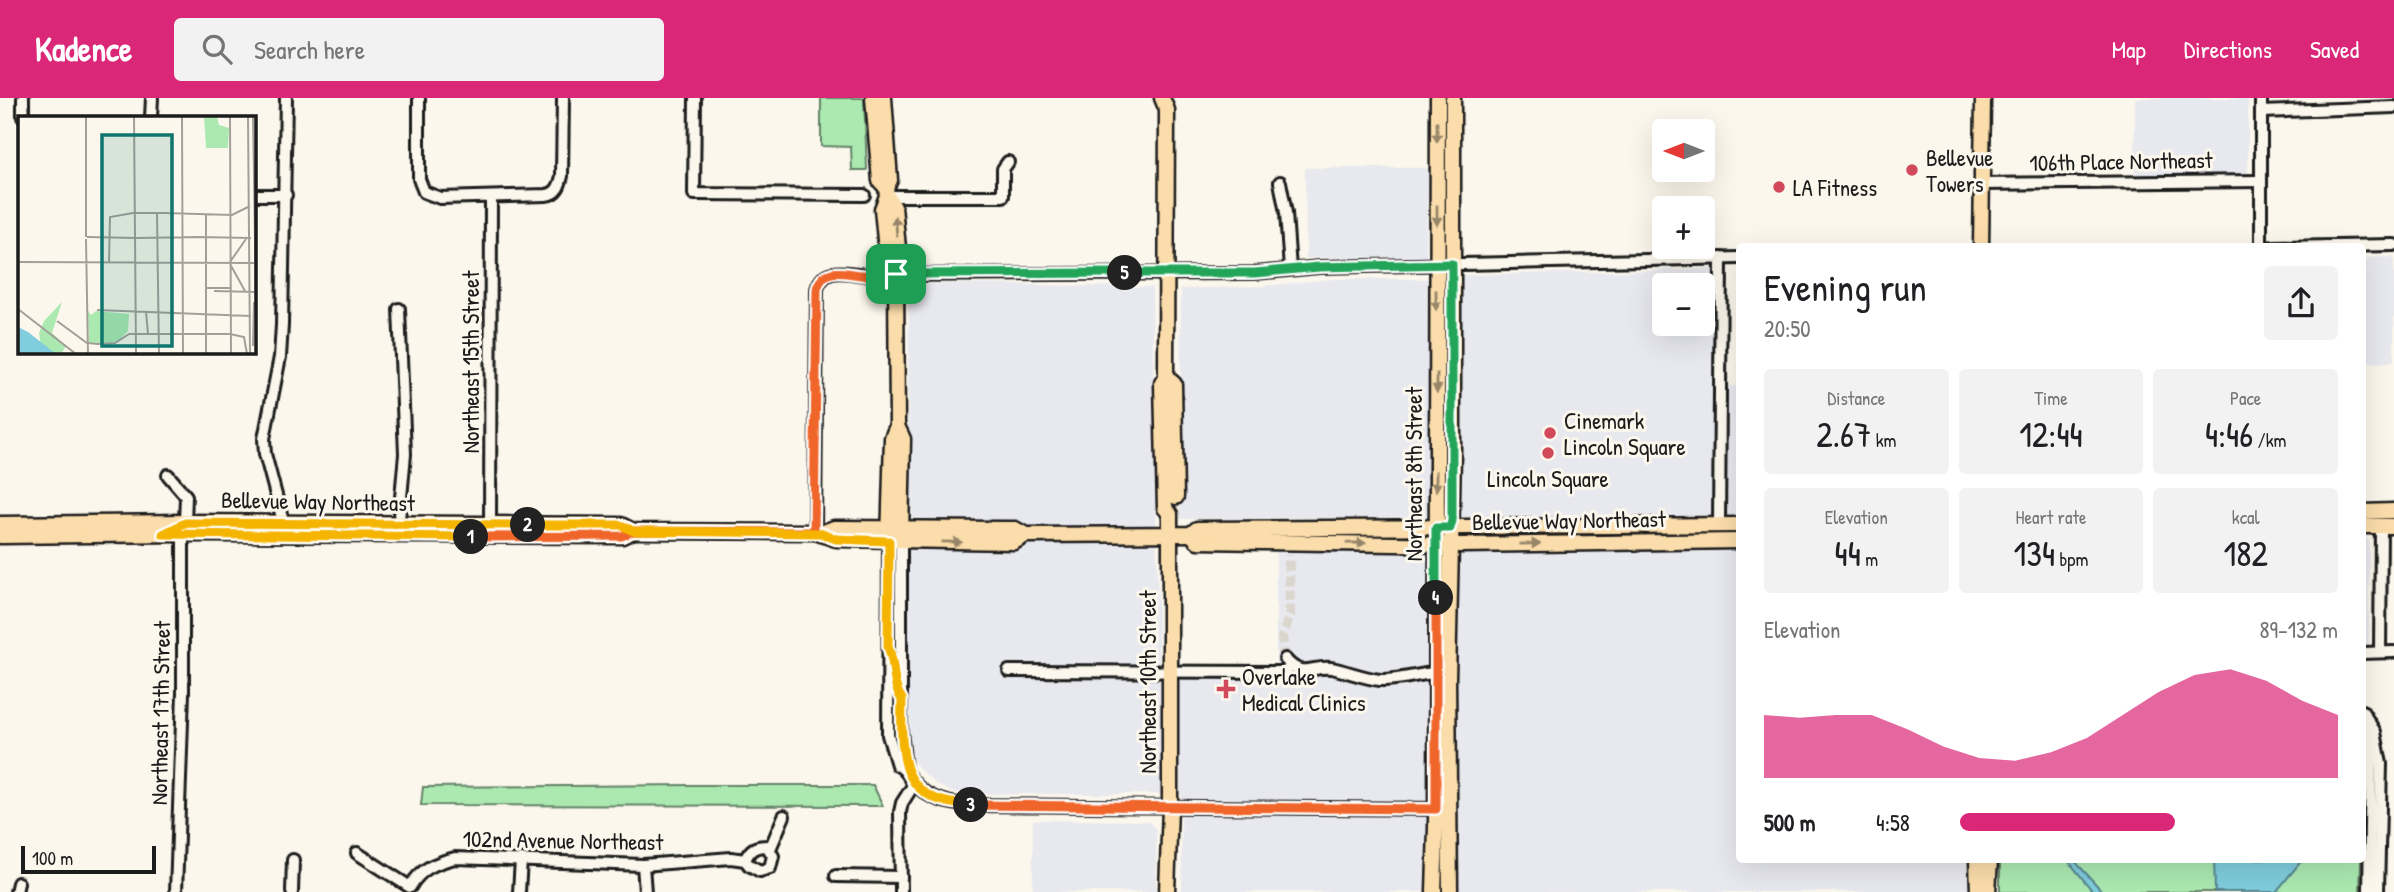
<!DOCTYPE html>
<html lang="en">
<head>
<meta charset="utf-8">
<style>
	:root { --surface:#fff; --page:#f2f2f2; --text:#202124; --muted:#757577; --accent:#db2777 }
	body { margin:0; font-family:"Patrick Hand",sans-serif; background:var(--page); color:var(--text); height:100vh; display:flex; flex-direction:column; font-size:26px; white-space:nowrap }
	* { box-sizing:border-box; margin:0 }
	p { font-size:23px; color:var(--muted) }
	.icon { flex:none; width:38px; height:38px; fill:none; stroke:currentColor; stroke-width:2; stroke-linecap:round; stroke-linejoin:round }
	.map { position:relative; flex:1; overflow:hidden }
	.side { position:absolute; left:1736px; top:145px; width:630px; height:620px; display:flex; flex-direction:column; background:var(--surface); border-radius:7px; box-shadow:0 7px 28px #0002 }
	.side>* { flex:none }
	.needle { width:46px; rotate:270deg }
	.controls { position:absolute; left:1652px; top:21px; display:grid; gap:14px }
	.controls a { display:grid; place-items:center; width:63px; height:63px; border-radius:7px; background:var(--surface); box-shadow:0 7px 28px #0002; font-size:35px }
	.scale { position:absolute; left:21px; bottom:18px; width:135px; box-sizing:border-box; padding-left:7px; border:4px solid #1c1c1c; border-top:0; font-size:19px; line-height:24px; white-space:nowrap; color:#1c1c1c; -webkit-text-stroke:5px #fbf7ec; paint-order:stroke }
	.pin { position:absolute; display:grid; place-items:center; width:60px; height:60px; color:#fff; margin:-30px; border-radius:14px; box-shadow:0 4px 10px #0006 }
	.km { position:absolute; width:35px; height:35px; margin:-18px; border-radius:50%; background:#222; color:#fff; font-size:19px; line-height:35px; text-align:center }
	.round { display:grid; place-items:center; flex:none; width:74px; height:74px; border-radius:7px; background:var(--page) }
	.headline { display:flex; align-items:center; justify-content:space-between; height:119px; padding:0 28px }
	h1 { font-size:38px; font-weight:600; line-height:52px }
	.metrics { display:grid; grid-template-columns:repeat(3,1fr); gap:10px; height:119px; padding:7px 28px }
	.metrics div { display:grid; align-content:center; border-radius:7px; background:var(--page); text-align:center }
	.metrics b { font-size:35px; font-weight:600 }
	.metrics small { font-size:19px; font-weight:400 }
	.metrics p { font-size:19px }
	.chart { height:196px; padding:14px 28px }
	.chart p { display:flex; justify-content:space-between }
	.chart svg { width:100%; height:126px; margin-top:7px; fill:var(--accent); opacity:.7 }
	ul { padding:0 28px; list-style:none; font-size:23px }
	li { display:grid; grid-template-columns:112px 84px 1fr; align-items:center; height:52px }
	li i { height:18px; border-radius:9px; background:var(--accent) }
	header { display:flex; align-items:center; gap:42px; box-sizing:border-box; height:98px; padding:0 35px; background:var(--accent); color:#fff }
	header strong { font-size:33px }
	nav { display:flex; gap:38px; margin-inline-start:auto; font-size:24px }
	.search { width:490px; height:63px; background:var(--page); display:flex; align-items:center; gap:18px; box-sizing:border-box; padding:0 24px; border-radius:7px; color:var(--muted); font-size:26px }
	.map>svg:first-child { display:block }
	.built { fill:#e8e8ef; fill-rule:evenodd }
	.green { fill:#abe9b1; stroke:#648266; stroke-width:2 }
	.water { fill:#7fcddd; stroke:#578690; stroke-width:2 }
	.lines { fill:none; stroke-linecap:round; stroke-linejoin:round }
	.minor-tunnel { stroke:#dad6cd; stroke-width:10; stroke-dasharray:10 5; stroke-linecap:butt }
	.minor-casing { stroke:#1c1c1c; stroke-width:16 }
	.major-casing { stroke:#1c1c1c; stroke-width:19 }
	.minor { stroke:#fbf7ec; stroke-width:10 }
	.major { stroke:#fbddab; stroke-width:14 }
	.oneway { fill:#97866b }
	.split-1-casing { stroke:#fff; stroke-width:14 }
	.split-2-casing { stroke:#fff; stroke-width:14 }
	.split-3-casing { stroke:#fff; stroke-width:14 }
	.split-4-casing { stroke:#fff; stroke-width:14 }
	.split-5-casing { stroke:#fff; stroke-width:14 }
	.split-6-casing { stroke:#fff; stroke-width:14 }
	.split-1 { stroke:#f0652b; stroke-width:9 }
	.split-2 { stroke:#f5b400; stroke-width:9 }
	.split-3 { stroke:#f5b400; stroke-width:9 }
	.split-4 { stroke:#f0652b; stroke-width:9 }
	.split-5 { stroke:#22a559; stroke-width:9 }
	.split-6 { stroke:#22a559; stroke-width:9 }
	.poi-dot { fill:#d1495b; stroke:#fbf7ec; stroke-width:2.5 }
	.labels { text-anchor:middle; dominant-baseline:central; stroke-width:6; stroke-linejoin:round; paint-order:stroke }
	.poi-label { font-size:23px; fill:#1c1c1c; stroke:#fbf7ec; text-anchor:start }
	.street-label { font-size:23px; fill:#1c1c1c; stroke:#fbf7ec }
	.inset-road { fill:none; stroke:#a29f99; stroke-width:2 }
	.view { fill:#0f766e; fill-opacity:0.15; stroke:#0f766e; stroke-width:3.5 }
	.inset-edge { fill:none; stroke:#1c1c1c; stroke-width:3.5 }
</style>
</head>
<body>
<header>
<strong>Kadence</strong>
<div class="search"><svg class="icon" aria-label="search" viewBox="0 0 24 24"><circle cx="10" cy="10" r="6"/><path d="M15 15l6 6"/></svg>Search here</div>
<nav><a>Map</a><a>Directions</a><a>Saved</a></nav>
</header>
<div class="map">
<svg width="2394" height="794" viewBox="0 0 2394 794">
	<rect width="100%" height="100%" fill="#fbf7ec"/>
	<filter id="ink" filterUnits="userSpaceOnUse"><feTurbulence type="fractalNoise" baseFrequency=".0143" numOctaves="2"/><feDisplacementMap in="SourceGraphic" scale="14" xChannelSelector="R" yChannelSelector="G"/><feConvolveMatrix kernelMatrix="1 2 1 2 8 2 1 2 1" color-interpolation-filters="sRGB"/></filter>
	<g filter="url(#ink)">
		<!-- built -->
		<g class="built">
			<polygon points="2135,0 2248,0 2248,78 2135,80"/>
			<polygon points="1305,70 1428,70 1426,159 1306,160"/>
			<polygon points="2394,159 2394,264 2363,265 2363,160"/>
			<path d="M 1717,171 L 1712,418 L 1180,421 L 1181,191 L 1262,188 L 1333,181 L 1431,181 L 1466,177 ZM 1664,187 L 1703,187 L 1703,226 L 1664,226 Z"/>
			<polygon points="909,185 1152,189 1159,571 1276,574 1276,456 1273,444 1717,437 1723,289 1739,288 1740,761 1971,761 1971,794 1182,794 1181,696 967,696 951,694 936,686 919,671 913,662 906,640"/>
			<polygon points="2363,437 2369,443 2369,547 2363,547"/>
			<polygon points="1033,722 1148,723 1156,731 1156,794 1033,794"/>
		</g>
		<!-- green -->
		<g class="green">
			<polygon points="821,0 864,0 867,72 852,72 851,49 821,48"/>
			<polygon points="692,687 873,687 883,708 421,707 423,689"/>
			<polygon points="2000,761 2361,761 2360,794 2000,794"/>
		</g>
		<!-- water -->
		<g class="water">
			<polygon points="2067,761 2073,761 2103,794 2094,794 2091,791"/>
			<polygon points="2214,761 2303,761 2276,794 2215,794"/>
		</g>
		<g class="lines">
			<!-- minor-tunnel -->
			<polyline class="minor-tunnel" points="1285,561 1282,539 1290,517 1289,457"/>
			<defs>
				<g id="minor">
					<path d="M 419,0 L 419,81 L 424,94 L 440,100 L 546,97 C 557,96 560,87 562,78 L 563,0"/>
					<polyline points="695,0 694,96 864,97"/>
					<polyline points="2261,0 2261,149"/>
					<polyline points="2261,14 2394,9"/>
					<polyline points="23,19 23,0"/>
					<polyline points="151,19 152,0"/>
					<polyline points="1280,84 1286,115 1290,171"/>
					<polyline points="1982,86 2261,83"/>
					<polyline points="254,97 286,97"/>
					<polyline points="887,98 1003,98 1003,71 1008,64"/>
					<polyline points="2272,149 2394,147"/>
					<polyline points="168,377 186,398 185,424"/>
					<polyline points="490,428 491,99"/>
					<polyline points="1719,428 1721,160"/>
					<polyline points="285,431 265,356 264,341 280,259 282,227 286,0"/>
					<polyline points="398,432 405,356 399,211"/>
					<path d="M 815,434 L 817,191 C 825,165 850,177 870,177 L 1255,175 L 1319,169 L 1740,160"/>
					<path d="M 889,443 L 888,637 L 897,667 C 907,671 908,679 916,687 C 930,702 949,706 968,707 L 1443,711"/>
					<polyline points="901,443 901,632 905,670"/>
					<polyline points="2380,554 2381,429"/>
					<polyline points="2362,555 2394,554"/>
					<path d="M 1285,561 C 1302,581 1310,568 1331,570 C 1347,573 1363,580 1380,582 C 1399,583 1417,576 1435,575"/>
					<polyline points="1009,573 1285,574 1291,568"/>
					<polyline points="2362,613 2375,634 2381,666 2378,794"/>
					<polyline points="2362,628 2369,644 2371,661 2369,794"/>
					<polyline points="770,751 784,718"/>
					<path d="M 357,755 L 410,789 C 420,771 435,765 455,760 L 643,767 L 731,760 L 745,762 L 749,767 L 760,773 L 770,770 L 773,758 L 767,748 C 755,748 750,751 745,762"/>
					<polyline points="643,767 645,794"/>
					<polyline points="836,778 901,779"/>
					<polyline points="16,794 18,785"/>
					<polyline points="176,794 183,595 183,436"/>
					<polyline points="292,794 293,762"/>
					<polyline points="519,794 521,762"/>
					<polyline points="901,794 900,714 902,705 914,686"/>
				</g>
				<g id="major">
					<polyline points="873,0 880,83 884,87"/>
					<polyline points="884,0 890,82 886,89 887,98 882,111 886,152 894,160"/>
					<polyline points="1162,0 1167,12 1166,279 1162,285 1165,410 1170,416 1170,709 1167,794"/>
					<polyline points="887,98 894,109 898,150 894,160 896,176 897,328 892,340 889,443"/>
					<polyline points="1981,149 1983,0"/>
					<polyline points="1166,279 1174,286 1176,399"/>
					<polyline points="897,328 903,341 901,438"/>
					<polyline points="2362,414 2394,413"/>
					<polyline points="0,426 185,424 621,427 633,433 815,434 836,441 1014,444 1026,437 1191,436 1197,431 1740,427"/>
					<polyline points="2362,428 2394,428"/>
					<polyline points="821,435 834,430 1003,431 1015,431 1026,437"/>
					<polyline points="1191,436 1198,443 1462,447 1740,443"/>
					<polyline points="0,438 183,436 622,438 633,433"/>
					<polyline points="1977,761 1978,794"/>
					<polyline points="1434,794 1436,729 1438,0"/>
					<polyline points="1450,794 1448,581 1453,358 1453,0"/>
					<polyline points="1988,794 1990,761"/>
				</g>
			</defs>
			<!-- minor casing -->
			<use href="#minor" class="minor-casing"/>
			<!-- major casing -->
			<use href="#major" class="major-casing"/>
			<!-- minor -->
			<use href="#minor" class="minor"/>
			<!-- major -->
			<use href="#major" class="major"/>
		</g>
		<!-- one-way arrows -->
		<defs><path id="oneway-solid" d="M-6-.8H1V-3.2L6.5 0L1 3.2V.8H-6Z" transform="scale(1.75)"/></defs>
		<g class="oneway">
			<use href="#oneway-solid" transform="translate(1437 34) rotate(90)"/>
			<use href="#oneway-solid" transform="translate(1437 117) rotate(90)"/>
			<use href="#oneway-solid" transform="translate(896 128) rotate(-96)"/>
			<use href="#oneway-solid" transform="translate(1436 202) rotate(90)"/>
			<use href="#oneway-solid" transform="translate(1437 285) rotate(90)"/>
			<use href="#oneway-solid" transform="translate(1436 383) rotate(90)"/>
			<use href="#oneway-solid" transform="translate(952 444) rotate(1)"/>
			<use href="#oneway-solid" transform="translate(1356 445)"/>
			<use href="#oneway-solid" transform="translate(1530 446) rotate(-1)"/>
		</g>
	</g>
	<g class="lines" filter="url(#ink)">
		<defs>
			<path id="split-1" d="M 471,439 L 622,438 L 633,433 L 814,434 L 817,191 C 824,168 842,175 861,177 C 872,178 884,176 896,176"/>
			<polyline id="split-2" points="471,439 163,436 185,425 528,427"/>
			<path id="split-3" d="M 528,427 L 621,427 L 633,433 L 821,435 L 836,441 L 889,443 L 888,549 C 896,566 891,587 902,601 C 901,659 898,705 971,707"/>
			<polyline id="split-4" points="971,707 1436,711 1436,500"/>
			<polyline id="split-5" points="1125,175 1255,175 1319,169 1452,166 1452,423 1450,430 1436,430 1436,500"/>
			<polyline id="split-6" points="896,176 1125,175"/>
		</defs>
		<!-- split-1 casing -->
		<use href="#split-1" class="split-1-casing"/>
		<!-- split-2 casing -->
		<use href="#split-2" class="split-2-casing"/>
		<!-- split-3 casing -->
		<use href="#split-3" class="split-3-casing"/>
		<!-- split-4 casing -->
		<use href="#split-4" class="split-4-casing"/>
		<!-- split-5 casing -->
		<use href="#split-5" class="split-5-casing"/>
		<!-- split-6 casing -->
		<use href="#split-6" class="split-6-casing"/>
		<!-- split-1 -->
		<use href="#split-1" class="split-1"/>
		<!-- split-2 -->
		<use href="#split-2" class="split-2"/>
		<!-- split-3 -->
		<use href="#split-3" class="split-3"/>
		<!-- split-4 -->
		<use href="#split-4" class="split-4"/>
		<!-- split-5 -->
		<use href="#split-5" class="split-5"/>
		<!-- split-6 -->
		<use href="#split-6" class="split-6"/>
	</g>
	<!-- markers -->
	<g class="poi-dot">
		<circle cx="1912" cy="72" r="7"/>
		<circle cx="1779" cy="89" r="7"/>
		<circle cx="1550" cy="335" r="7"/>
		<circle cx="1548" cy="355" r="7"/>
		<path d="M1222.5 580.5h7v7h7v7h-7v7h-7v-7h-7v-7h7z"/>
	</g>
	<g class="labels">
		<!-- poi labels -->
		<g class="poi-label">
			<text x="1926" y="59">Bellevue<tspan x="1926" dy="26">Towers</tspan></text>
			<text x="1793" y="89">LA Fitness</text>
			<text x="1564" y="322">Cinemark<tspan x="1564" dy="26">Lincoln Square</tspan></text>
			<text x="1548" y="380" text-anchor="middle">Lincoln Square</text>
			<text x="1242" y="578">Overlake<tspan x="1242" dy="26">Medical Clinics</tspan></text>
		</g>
		<!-- street labels -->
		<g class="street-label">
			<text transform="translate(2121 63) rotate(-1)">106th Place Northeast</text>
			<text transform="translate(470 264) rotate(-90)">Northeast 15th Street</text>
			<text transform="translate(1413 376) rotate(-90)">Northeast 8th Street</text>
			<text transform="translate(318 403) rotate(1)">Bellevue Way Northeast</text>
			<text transform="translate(1569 422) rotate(-1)">Bellevue Way Northeast</text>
			<text transform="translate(1147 584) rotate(-90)">Northeast 10th Street</text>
			<text transform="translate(160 615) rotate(-89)">Northeast 17th Street</text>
			<text transform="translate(563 742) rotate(1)">102nd Avenue Northeast</text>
		</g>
	</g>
	<!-- overview -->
	<g transform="translate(18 18)">
		<rect width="238" height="238" fill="#fbf7ec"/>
		<path d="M 186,0 L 199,0 L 201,9 L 211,12 L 210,32 L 188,32 ZM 44,186 L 34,217 L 48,230 L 43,238 L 24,238 L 21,217 L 26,205 ZM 70,195 L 73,199 L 78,195 L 111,198 L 110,215 L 99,226 L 71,227 Z" fill="#abe9b1"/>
		<path d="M 0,211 L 10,216 L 38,238 L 0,238 Z" fill="#7fcddd"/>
		<path class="inset-road" d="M 116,0 L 118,238M 164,0 L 165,238M 212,0 L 213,238M 230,0 L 232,238M 235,0 L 238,190M 115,97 L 150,97M 146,97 L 214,99 L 232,90M 139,98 L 141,238M 188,98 L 188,238M 68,121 L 68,0M 69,121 L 119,122M 180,121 L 233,122M 119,122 L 180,121M 68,123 L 70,238M 0,146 L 236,147M 212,146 L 228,123M 91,147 L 92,101 L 115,97M 212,148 L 227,175M 188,172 L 212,172M 196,175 L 238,176M 0,193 L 58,238M 79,194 L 233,200M 128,195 L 130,218M 39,205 L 69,227 L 81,228M 78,228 L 97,227 L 111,218 L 212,218 L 226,221 L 229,238M 235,230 L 236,186"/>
		<path class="view" d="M 84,19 L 154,19 L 154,230 L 84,230 Z"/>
		<rect width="238" height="238" class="inset-edge"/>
	</g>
</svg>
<div class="controls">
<a><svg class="needle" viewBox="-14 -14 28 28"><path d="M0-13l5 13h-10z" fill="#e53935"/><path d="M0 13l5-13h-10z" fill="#757577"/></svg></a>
<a>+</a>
<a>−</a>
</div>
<div class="scale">100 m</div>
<div class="pin" style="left:896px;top:176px;background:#1e9e55"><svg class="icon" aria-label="arrive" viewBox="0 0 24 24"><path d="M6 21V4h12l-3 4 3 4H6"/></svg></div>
<b class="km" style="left:471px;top:439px">1</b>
<b class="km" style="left:528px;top:427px">2</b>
<b class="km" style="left:971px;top:707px">3</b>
<b class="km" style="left:1436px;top:500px">4</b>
<b class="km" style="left:1125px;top:175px">5</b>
<section class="side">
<div class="headline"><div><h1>Evening run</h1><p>20:50</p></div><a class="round"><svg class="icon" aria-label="share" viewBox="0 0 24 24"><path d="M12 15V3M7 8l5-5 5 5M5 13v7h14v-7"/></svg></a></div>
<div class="metrics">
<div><p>Distance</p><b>2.67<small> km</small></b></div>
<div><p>Time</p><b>12:44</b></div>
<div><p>Pace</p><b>4:46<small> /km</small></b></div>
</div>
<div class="metrics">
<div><p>Elevation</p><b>44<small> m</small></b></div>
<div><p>Heart rate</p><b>134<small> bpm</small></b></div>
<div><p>kcal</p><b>182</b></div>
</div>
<div class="chart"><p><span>Elevation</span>89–132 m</p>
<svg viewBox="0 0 160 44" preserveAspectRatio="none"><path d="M0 44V22L10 23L20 22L30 22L40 27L50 33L60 37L70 38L80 35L90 30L100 22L110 14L120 8L130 6L140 10L150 17L160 22V44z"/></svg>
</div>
<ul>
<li><b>500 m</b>4:58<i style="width:57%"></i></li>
</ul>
</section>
</div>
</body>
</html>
